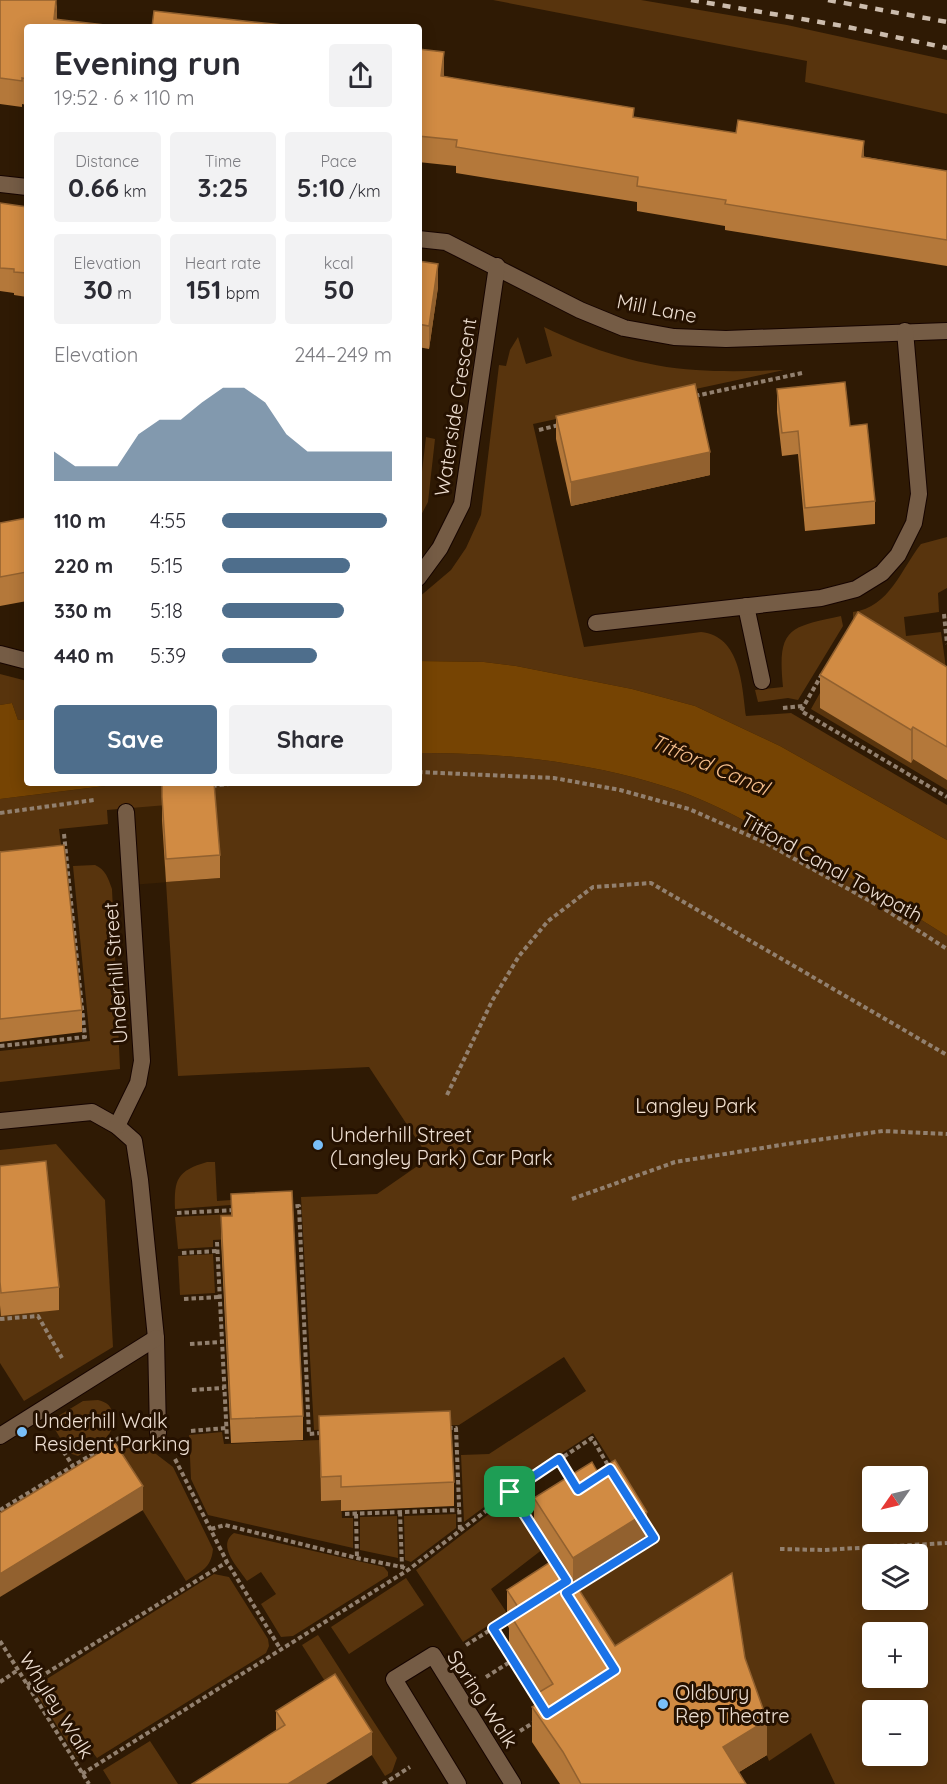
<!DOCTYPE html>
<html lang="en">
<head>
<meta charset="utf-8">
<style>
	:root { --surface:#fff; --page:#f2f2f3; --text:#2b2b33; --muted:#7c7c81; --accent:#4e6e8c }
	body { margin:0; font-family:Quicksand,sans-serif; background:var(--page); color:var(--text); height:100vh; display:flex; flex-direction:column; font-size:22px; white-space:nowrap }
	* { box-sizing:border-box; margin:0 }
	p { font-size:20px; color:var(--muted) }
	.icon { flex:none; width:33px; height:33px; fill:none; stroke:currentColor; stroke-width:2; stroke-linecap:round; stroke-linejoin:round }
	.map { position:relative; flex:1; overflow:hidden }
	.panel { position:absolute; left:24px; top:24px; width:398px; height:762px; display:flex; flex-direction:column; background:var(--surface); border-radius:6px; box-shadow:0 3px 15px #0003 }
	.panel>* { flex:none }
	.needle { width:39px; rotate:236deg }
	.controls { position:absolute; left:862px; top:1466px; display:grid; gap:12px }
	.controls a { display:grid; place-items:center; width:66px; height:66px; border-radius:6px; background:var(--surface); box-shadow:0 3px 15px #0003; font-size:30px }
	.pin { position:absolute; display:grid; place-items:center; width:51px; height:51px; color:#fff; margin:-26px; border-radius:12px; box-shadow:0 3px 9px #0006 }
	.round { display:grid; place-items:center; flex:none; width:63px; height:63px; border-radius:6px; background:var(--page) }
	.overview { display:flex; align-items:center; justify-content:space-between; height:102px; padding:0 30px }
	h1 { font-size:33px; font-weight:700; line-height:45px }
	.stats { display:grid; grid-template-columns:repeat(3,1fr); gap:9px; height:102px; padding:6px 30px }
	.stats div { display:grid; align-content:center; border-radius:6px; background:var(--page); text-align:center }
	.stats b { font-size:26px; font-weight:700 }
	.stats small { font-size:16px; font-weight:400 }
	.stats p { font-size:16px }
	.chart { height:168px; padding:12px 30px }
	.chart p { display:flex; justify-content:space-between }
	.chart svg { width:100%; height:108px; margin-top:6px; fill:var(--accent); opacity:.7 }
	.action { display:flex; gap:12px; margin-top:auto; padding:12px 30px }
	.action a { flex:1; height:69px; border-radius:6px; background:var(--accent); color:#fff; font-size:24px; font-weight:700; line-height:69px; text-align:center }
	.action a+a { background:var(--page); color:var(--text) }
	ul { padding:0 30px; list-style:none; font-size:20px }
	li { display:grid; grid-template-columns:96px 72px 1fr; align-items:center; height:45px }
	li i { height:15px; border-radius:8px; background:var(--accent) }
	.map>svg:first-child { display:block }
	.built { fill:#3b2104 }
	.green { fill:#58340d; fill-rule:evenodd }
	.water { fill:#764403 }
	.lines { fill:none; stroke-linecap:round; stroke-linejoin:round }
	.minor-casing { stroke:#160400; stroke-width:18 }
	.path { stroke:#92806f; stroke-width:4; stroke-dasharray:4.5 3; stroke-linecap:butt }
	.minor { stroke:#755c45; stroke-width:16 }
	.rail { stroke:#ccbcad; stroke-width:4.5; stroke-dasharray:8 8; stroke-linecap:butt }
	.wall { fill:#b4783a }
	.shaded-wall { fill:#92612f }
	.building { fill:#d18b43; stroke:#92612f; stroke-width:1.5 }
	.route-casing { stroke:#fff; stroke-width:12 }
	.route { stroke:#1a73e8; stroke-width:8 }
	.poi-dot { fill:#79bff8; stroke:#251100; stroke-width:2 }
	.labels { text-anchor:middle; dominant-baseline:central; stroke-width:6; stroke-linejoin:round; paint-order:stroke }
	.street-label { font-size:20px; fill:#edded1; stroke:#251100 }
	.park-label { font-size:20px; fill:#f3e1d0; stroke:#251100 }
	.poi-label { font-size:20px; fill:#edded1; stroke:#251100; text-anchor:start }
	.water-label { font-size:21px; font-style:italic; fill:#f7c08d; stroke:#251100 }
</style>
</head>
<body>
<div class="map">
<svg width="947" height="1784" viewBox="0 0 947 1784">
	<rect width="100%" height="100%" fill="#2f1a04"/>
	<!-- built -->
	<polygon class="built" points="211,783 220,878 131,885 126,796"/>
	<!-- green -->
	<g class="green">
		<polygon points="493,0 641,0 787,25 947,60 947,114 805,82 807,61"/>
		<path d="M 544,327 C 591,350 644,367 696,370 C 725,372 755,371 784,370 L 533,424 L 584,647 L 701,632 C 741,636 742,686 746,716 L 791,713 L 947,805 L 947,840 L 780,746 L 695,706 L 632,689 L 516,666 L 484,662 L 419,661 L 418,598 L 451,570 L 466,548 L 481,515 L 499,365 L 506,366 L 510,350 L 518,337 L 526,364 L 552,356 Z"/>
		<polygon points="426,437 435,439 428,502 419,519 419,481 421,480"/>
		<path d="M 947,537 L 947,588 L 938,593 L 939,612 L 904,617 L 906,636 L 941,632 L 947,675 L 853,622 L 853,612 C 890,607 901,569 921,544 Z"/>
		<path d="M 841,616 L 843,626 L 798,700 L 788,698 L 758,702 L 755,690 L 783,687 C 777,628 789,627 841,616 Z"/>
		<polygon points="852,636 913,758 947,755 947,790 811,709"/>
		<polygon points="0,674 27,681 27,719 18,720 12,703 0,705"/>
		<path d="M 419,753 C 504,752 598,763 679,791 C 711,802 743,820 773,836 C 833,867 891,900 947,936 L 947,1784 L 835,1784 L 811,1733 L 769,1761 L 745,1693 L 626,1674 L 572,1594 L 659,1538 L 593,1433 L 519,1481 L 464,1522 L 461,1455 L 489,1454 L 586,1391 L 564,1357 L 459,1425 L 314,1430 L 301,1197 L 377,1194 L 429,1158 L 369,1067 L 178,1076 L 166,882 L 220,878 L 167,805 L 107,810 L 108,824 L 59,829 L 64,867 L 0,874 L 0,799 L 129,783 L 418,783 ZM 873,1476 L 918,1476 L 918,1521 L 873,1521 ZM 873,1554 L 918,1554 L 918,1599 L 873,1599 ZM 873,1632 L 918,1632 L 918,1677 L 873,1677 ZM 873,1710 L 918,1710 L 918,1755 L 873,1755 Z"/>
		<path d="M 95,865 C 106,870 108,878 112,889 L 120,1069 L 0,1082 L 0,1051 L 90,1041 L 73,866 Z"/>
		<polygon points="56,1144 105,1200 113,1347 24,1401 0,1363 0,1150"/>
		<path d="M 207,1162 L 215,1162 L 217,1201 L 231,1200 L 231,1205 L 175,1209 C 174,1179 177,1171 207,1162 Z"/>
		<polygon points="231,1214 232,1239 213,1240 213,1247 178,1249 175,1217"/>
		<polygon points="213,1254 215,1293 180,1295 178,1256"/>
		<path d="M 98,1400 C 108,1403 111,1405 113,1416 C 116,1439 94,1446 78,1456 L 69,1453 L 50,1421 L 83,1401 Z"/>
		<polygon points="222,1432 224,1444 319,1440 321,1500 341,1500 342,1518 353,1518 353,1548 208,1515 191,1479 189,1435"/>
		<path d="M 122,1446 L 139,1447 L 156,1454 L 173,1467 L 213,1549 C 211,1569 201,1571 186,1581 L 108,1454 Z"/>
		<polygon points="510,1498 543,1549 491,1589 507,1613 463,1642 416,1570"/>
		<polygon points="456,1514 456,1528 411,1562 405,1560 404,1516"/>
		<polygon points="397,1516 398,1558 360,1550 360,1517"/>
		<path d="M 234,1533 L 384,1567 L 388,1572 L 388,1576 L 293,1636 L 281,1637 L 261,1604 L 276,1594 L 261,1572 L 247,1581 C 238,1567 216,1546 234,1533 Z"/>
		<polygon points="214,1574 229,1577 268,1639 269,1646 266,1653 97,1758 90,1749 77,1757 38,1696 42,1682"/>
		<polygon points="406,1578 424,1605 349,1654 331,1627"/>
		<polygon points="318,1635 397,1758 392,1772 385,1776 302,1645"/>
		<polygon points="150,1741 178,1784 110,1784 111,1783 103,1770"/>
	</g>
	<!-- water -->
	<g class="water">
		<path d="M 418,661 L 484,662 L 516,666 L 632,689 L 695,706 L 780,746 L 947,840 L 947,936 C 891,900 833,867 773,836 C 743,820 711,802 679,791 C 598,763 504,752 419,753 Z"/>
		<polygon points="12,703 18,720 27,719 27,783 129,783 0,799 0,705"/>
	</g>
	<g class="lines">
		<defs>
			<g id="minor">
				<polyline points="0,184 27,187"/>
				<polyline points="418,239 446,242 580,310 624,328 674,337 726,339 947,331"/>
				<polyline points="418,578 440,548 462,504 497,266"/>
				<polyline points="746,606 762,681"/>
				<polyline points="596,623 821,598 856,589 882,573 898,555 914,523 919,494 905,331"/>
				<polyline points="0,654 27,661"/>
				<polyline points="0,1121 92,1112 117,1126 134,1141 140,1180 156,1338 158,1433"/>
				<polyline points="117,1126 138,1083 142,1061 126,812"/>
				<polyline points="0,1436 156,1338"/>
				<polyline points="458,1784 394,1679 433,1655 513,1784"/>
			</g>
		</defs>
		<!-- minor casing -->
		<use href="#minor" class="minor-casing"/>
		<!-- path -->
		<g class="path">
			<polyline points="695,396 802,373"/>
			<polyline points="539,430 559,425"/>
			<polyline points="944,614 947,644"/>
			<polyline points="822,674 801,711 947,797"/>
			<polyline points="783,708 803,706"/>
			<polyline points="418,772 554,778 620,790 689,809 766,843 886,910 947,949"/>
			<polyline points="212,786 237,783"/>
			<polyline points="0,813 94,800"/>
			<polyline points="0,1046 85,1037 64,834"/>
			<polyline points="447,1095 492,1001 519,956 548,921 593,887 651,883 947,1055"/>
			<polyline points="572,1199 675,1162 787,1144 883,1131 947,1134"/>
			<polyline points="288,1207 299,1206 309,1434 321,1433"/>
			<polyline points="177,1213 236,1210"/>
			<polyline points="217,1242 227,1439"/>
			<polyline points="182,1253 217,1251"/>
			<polyline points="184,1299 219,1297"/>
			<polyline points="0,1319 38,1316 62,1358"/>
			<polyline points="190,1344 222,1342"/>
			<polyline points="192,1390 224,1388"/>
			<polyline points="448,1428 456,1428 460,1530"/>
			<polyline points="191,1431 226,1428"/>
			<polyline points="55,1439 73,1466"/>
			<polyline points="175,1459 227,1562 281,1650"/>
			<polyline points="559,1459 572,1479"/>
			<polyline points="510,1492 556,1563"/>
			<polyline points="0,1510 124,1435"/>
			<polyline points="400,1512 402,1567"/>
			<polyline points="345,1514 459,1510"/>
			<polyline points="356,1514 357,1558"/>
			<polyline points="211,1529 225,1525 357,1558 402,1567 408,1570"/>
			<polyline points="780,1549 823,1550 947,1543"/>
			<polyline points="573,1589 654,1538 645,1524"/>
			<polyline points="493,1628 538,1701"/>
			<polyline points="0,1641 89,1784"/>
			<polyline points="466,1645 511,1617"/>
			<polyline points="486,1677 513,1660"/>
			<polyline points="0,1682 18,1670"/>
			<polyline points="27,1685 227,1562"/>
			<polyline points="520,1731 536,1721"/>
			<polyline points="82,1774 408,1570 519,1486 592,1438 609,1467"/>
			<polyline points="383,1784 410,1767"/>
		</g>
		<!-- minor -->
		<use href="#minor" class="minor"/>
		<!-- rail -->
		<g class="rail">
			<polyline points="691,0 843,26 947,48"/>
			<polyline points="828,0 947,22"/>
		</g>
	</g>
	<!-- wall -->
	<g class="wall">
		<polygon points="0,0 27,27 27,105 22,104 22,107 0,104"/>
		<polygon points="418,49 444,76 634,117 947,171 947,266 725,230 725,226 637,211 637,202 456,173 456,166 418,162"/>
		<polygon points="0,203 27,207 27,297 14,295 14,293 0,291"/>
		<polygon points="418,261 438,287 429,349 418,347"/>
		<polygon points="777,389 850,426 875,501 875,524 805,531 798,454 782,456 777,412"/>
		<polygon points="556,416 710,475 571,506 556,439"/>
		<polygon points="27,518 27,601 0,606 0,523"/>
		<polygon points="947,667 947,780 913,759 911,763 820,708 820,675"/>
		<polygon points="162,797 220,855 220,878 166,882 162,820"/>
		<polygon points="0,851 82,1010 82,1032 0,1042"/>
		<polygon points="0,1166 59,1287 59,1310 1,1316 0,1305"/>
		<polygon points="231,1194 303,1416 303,1440 231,1443 221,1239 221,1216 231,1216"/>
		<polygon points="319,1416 454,1482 454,1506 341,1511 341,1500 321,1501"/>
		<polygon points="597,1471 647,1535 573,1581 615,1646 745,1658 767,1755 739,1772 746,1784 560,1784 532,1742 532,1707 536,1705 536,1694 537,1693 509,1648 509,1628 507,1625 507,1590 558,1558 534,1521 534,1498"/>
		<polygon points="276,1711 372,1755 276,1731"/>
	</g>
	<!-- shaded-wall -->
	<g class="shaded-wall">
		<polygon points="57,0 57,24 54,19"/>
		<polygon points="444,52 444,78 441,76"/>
		<polygon points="864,141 864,167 862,157"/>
		<polygon points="438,264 438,287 429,349 429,326"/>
		<polygon points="710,452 710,475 571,506 571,482"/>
		<polygon points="913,727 913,759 911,763 911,730"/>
		<polygon points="143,1486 143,1510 0,1597 0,1574"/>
		<polygon points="647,1512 647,1535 573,1582 573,1558"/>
		<polygon points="767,1720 767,1755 723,1782 723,1747"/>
		<polygon points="372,1732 372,1755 326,1784 288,1784"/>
	</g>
	<!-- building -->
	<g class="building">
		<polygon points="0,0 56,0 54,19 122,27 27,27 27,79 22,78 22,81 0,78"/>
		<polygon points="154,11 282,25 281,27 152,27"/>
		<polygon points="418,49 444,52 441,76 634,108 633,117 736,133 738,120 864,141 862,157 947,171 947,240 725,204 726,200 637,186 638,177 456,147 457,140 418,136"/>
		<polygon points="0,203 27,207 27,273 14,272 14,269 0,268"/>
		<polygon points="418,261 438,264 429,326 418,324"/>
		<polygon points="845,382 850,426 867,424 875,501 805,508 798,431 782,433 777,389"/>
		<polygon points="695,384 710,452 571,482 556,416"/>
		<polygon points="27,518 27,572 0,577 0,523"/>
		<polygon points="858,612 947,667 947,747 913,727 911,730 820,675"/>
		<polygon points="162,783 214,783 220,855 166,859 162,797"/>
		<polygon points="64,845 82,1010 0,1019 0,851 0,852"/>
		<polygon points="46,1161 59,1287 1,1293 0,1282 0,1166"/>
		<polygon points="292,1191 303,1416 231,1419 221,1216 232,1216 231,1194"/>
		<polygon points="450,1411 454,1482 341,1487 341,1476 321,1477 319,1416"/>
		<polygon points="115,1443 143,1486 0,1574 0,1513"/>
		<polygon points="615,1460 647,1512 573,1558 534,1498 592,1462 597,1471"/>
		<polygon points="558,1557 615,1646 732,1573 745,1658 767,1720 723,1747 746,1784 581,1784 563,1752 532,1707 541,1702 536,1694 553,1684 509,1613 518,1607 507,1590"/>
		<polygon points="335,1674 372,1732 288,1784 192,1784 285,1725 276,1711"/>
	</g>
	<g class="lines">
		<defs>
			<polygon id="route" points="559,1459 578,1490 610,1469 654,1538 566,1593 615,1670 547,1714 493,1628 567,1581 510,1492"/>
		</defs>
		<!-- route casing -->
		<use href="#route" class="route-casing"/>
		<!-- route -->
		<use href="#route" class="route"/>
	</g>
	<!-- markers -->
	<g class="poi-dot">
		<circle cx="318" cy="1145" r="6"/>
		<circle cx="22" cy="1432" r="6"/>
		<circle cx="663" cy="1704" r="6"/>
	</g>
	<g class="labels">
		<!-- street labels -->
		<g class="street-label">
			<text transform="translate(657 308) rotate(11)">Mill Lane</text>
			<text transform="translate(455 407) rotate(-81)">Waterside Crescent</text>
			<text transform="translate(832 867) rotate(29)">Titford Canal Towpath</text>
			<text transform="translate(115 973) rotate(-94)">Underhill Street</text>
			<text transform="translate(483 1699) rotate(57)">Spring Walk</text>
			<text transform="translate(57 1705) rotate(58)">Whyley Walk</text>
		</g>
		<!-- park labels -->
		<g class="park-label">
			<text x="696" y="1105">Langley Park</text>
		</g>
		<!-- poi labels -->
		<g class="poi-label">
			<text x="330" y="1134">Underhill Street<tspan x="330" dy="23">(Langley Park) Car Park</tspan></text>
			<text x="34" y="1420">Underhill Walk<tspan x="34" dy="23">Resident Parking</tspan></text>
			<text x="675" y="1692">Oldbury<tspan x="675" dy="23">Rep Theatre</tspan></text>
		</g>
		<!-- water labels -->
		<g class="water-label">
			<text transform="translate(710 764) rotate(23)">Titford Canal</text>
		</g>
	</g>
</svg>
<div class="controls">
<a><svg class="needle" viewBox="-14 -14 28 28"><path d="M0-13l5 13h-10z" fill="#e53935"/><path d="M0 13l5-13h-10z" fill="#7c7c81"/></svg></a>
<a><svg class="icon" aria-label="layers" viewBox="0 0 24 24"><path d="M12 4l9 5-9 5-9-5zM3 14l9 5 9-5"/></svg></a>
<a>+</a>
<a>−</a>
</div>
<div class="pin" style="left:510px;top:1492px;background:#1e9e55"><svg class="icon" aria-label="arrive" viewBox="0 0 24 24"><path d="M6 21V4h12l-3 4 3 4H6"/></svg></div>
<section class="panel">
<div class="overview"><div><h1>Evening run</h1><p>19:52 · 6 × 110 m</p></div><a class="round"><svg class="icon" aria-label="share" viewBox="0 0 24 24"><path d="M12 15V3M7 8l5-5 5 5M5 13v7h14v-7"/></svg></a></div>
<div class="stats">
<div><p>Distance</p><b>0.66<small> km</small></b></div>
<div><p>Time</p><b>3:25</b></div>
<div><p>Pace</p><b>5:10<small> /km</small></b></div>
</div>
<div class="stats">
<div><p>Elevation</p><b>30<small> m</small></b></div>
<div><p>Heart rate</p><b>151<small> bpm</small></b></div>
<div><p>kcal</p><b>50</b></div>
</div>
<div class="chart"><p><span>Elevation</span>244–249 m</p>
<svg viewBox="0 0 160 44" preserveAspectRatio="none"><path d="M0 44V32L10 38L20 38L30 38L40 25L50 19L60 19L70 12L80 6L90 6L100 12L110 25L120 32L130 32L140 32L150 32L160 32V44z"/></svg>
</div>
<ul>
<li><b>110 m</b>4:55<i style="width:97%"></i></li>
<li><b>220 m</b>5:15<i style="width:75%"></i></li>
<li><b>330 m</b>5:18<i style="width:72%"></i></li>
<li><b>440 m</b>5:39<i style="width:56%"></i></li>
</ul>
<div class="action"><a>Save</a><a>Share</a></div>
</section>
</div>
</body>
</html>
